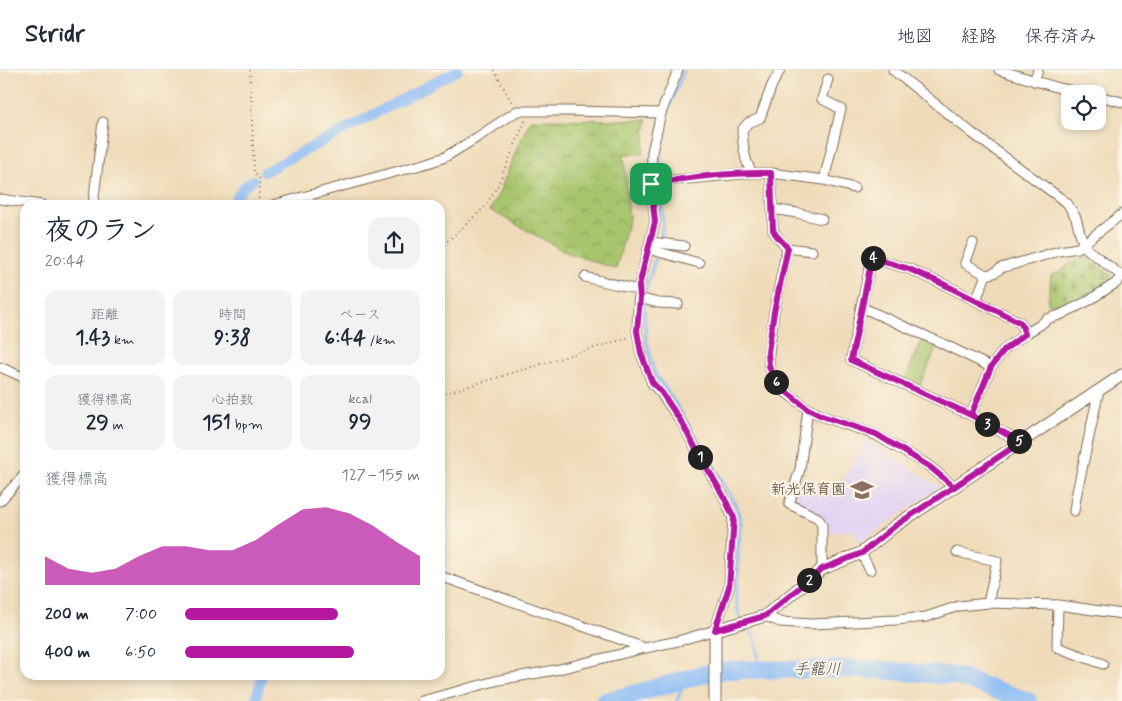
<!DOCTYPE html>
<html lang="ja">
<head>
<meta charset="utf-8">
<style>
	:root { --surface:#fff; --page:#f2f2f3; --text:#1f2937; --muted:#747a83; --line:#e0e1e3; --accent:#b5179e }
	body { margin:0; font-family:Mynerve,"Klee One",sans-serif; background:var(--page); color:var(--text); height:100vh; display:flex; flex-direction:column; font-size:19px; white-space:nowrap }
	* { box-sizing:border-box; margin:0 }
	p { font-size:16px; color:var(--muted) }
	.icon { flex:none; width:28px; height:28px; fill:none; stroke:currentColor; stroke-width:2; stroke-linecap:round; stroke-linejoin:round }
	.map { position:relative; flex:1; overflow:hidden }
	.drawer { position:absolute; left:20px; top:130px; width:425px; height:480px; display:flex; flex-direction:column; background:var(--surface); border-radius:15px; box-shadow:0 2px 8px #0003 }
	.drawer>* { flex:none }
	.fabs { position:absolute; left:1061px; top:15px; display:grid; gap:10px }
	.fabs a { display:grid; place-items:center; width:45px; height:45px; border-radius:10px; background:var(--surface); box-shadow:0 2px 8px #0003; font-size:25px }
	.pin { position:absolute; display:grid; place-items:center; width:42px; height:42px; color:#fff; margin:-21px; border-radius:10px; box-shadow:0 2px 8px #0006 }
	.km { position:absolute; width:25px; height:25px; margin:-12px; border-radius:50%; background:#222; color:#fff; font-size:14px; line-height:25px; text-align:center }
	.round { display:grid; place-items:center; flex:none; width:52px; height:52px; border-radius:15px; background:var(--page) }
	.head { display:flex; align-items:center; justify-content:space-between; height:85px; padding:0 25px }
	h1 { font-size:28px; font-weight:700; line-height:38px }
	.metrics { display:grid; grid-template-columns:repeat(3,1fr); gap:8px; height:85px; padding:5px 25px }
	.metrics div { display:grid; align-content:center; border-radius:12px; background:var(--page); text-align:center }
	.metrics b { font-size:21px; font-weight:700 }
	.metrics small { font-size:14px; font-weight:400 }
	.metrics p { font-size:14px }
	.chart { height:140px; padding:10px 25px }
	.chart p { display:flex; justify-content:space-between }
	.chart svg { width:100%; height:90px; margin-top:5px; fill:var(--accent); opacity:.7 }
	ul { padding:0 25px; list-style:none; font-size:16px }
	li { display:grid; grid-template-columns:80px 60px 1fr; align-items:center; height:38px }
	li i { height:12px; border-radius:6px; background:var(--accent) }
	header { display:flex; align-items:center; gap:30px; box-sizing:border-box; height:70px; padding:0 25px; background:var(--surface); border-bottom:1px solid var(--line) }
	header strong { font-size:24px }
	nav { display:flex; gap:28px; margin-inline-start:auto; font-size:18px }
	.map>svg:first-child { display:block }
	.built { fill:#e3d3f2 }
	.cemetery { fill:url(#cemetery-stones); stroke:#727846 }
	.park { fill:url(#park-crowns); stroke:#727846 }
	.lines { fill:none; stroke-linecap:round; stroke-linejoin:round }
	.stream { stroke:#8abbf6; stroke-width:3 }
	.canal { stroke:#8abbf6; stroke-width:10 }
	.river { stroke:#8abbf6; stroke-width:18 }
	.minor-casing { stroke:#7a6854; stroke-width:11 }
	.tertiary-casing { stroke:#7a6854; stroke-width:13 }
	.path { stroke:#7a6854; stroke-width:2; stroke-dasharray:1 4; stroke-linecap:butt }
	.minor { stroke:#fff; stroke-width:9 }
	.tertiary { stroke:#fff; stroke-width:11 }
	.route-casing { stroke:#fff; stroke-width:10 }
	.route { stroke:#b5179e; stroke-width:6 }
	.labels { text-anchor:middle; dominant-baseline:central; stroke-width:4; stroke-linejoin:round; paint-order:stroke }
	.education-label { font-size:15px; font-weight:bold; fill:#785e54; stroke:#fcf5e5; text-anchor:end }
	.water-label { font-size:16px; font-style:italic; fill:#53565f; stroke:#fcf5e5 }
</style>
</head>
<body>
<header>
<strong>Stridr</strong>
<nav><a>地図</a><a>経路</a><a>保存済み</a></nav>
</header>
<div class="map">
<svg width="1122" height="631" viewBox="0 0 1122 631">
	<defs>
		<pattern id="cemetery-stones" width="16" height="16" patternUnits="userSpaceOnUse" patternTransform="scale(1.25)"><rect width="16" height="16" fill="#a8c56d"/><path d="M2 7V4a2 2 0 0 1 4 0v3zM10 15v-3a2 2 0 0 1 4 0v3z" fill="#8aa059"/></pattern>
		<pattern id="park-crowns" width="20" height="18" patternUnits="userSpaceOnUse" patternTransform="scale(1.25)"><rect width="20" height="18" fill="#a8c56d"/><path d="M2 6a3 3 0 1 1 6 0M12 15a3 3 0 1 1 6 0" fill="none" stroke="#8aa059"/></pattern>
	</defs>
	<rect width="100%" height="100%" fill="#fcf5e5"/>
	<filter id="ink" filterUnits="userSpaceOnUse"><feTurbulence type="fractalNoise" baseFrequency=".02" numOctaves="2"/><feDisplacementMap in="SourceGraphic" scale="10" xChannelSelector="R" yChannelSelector="G"/><feConvolveMatrix kernelMatrix="1 2 1 2 8 2 1 2 1" color-interpolation-filters="sRGB"/></filter>
	<filter id="wash" filterUnits="userSpaceOnUse"><feTurbulence type="fractalNoise" baseFrequency=".0096" numOctaves="4" result="noise"/><feDisplacementMap in="SourceGraphic" scale="20" xChannelSelector="R" yChannelSelector="G"/><feGaussianBlur stdDeviation="1.12" result="paint"/><feColorMatrix in="noise" values="0 0 0 0 0 0 0 0 0 0 0 0 0 0 0 0 0 1.4 0 .05"/><feComposite in="paint" operator="in"/></filter>
	<g filter="url(#wash)">
		<rect width="100%" height="100%" fill="#efdbb9"/>
		<!-- built -->
		<polygon class="built" points="865,370 940,417 858,473 854,460 829,463 826,449 794,434 799,407 839,418"/>
		<!-- cemetery -->
		<polygon class="cemetery" points="1082,185 1112,205 1104,215 1059,240 1048,233 1051,205 1063,201 1064,198"/>
		<!-- park -->
		<g class="park">
			<polygon points="531,49 647,50 643,84 624,84 629,148 616,199 568,183 490,140 500,121 517,78"/>
			<polygon points="923,268 938,274 920,315 905,308"/>
		</g>
		<g class="lines">
			<!-- stream -->
			<g class="stream">
				<polyline points="660,172 663,155 661,124 660,80 666,46 684,0"/>
				<polyline points="657,183 646,219 644,238 646,268 655,304 668,322 712,392 737,437 741,455 738,479 738,511 736,528 737,537 741,549"/>
				<path d="M 745,554 C 758,567 759,582 758,600"/>
				<polyline points="677,631 684,611"/>
			</g>
			<!-- canal -->
			<g class="canal">
				<polyline points="264,102 458,0"/>
				<path d="M 233,135 C 237,124 243,116 253,110"/>
				<polyline points="255,631 262,605"/>
			</g>
			<!-- river -->
			<polyline class="river" points="605,631 627,626 704,604 727,600 850,599 880,600 955,606 1028,631"/>
		</g>
	</g>
	<g filter="url(#ink)">
		<g class="lines">
			<defs>
				<g id="minor">
					<polyline points="893,0 972,63 1067,133 1076,148 1083,174 1088,180 1122,206"/>
					<polyline points="999,0 1059,18 1087,24"/>
					<polyline points="1034,11 1038,0"/>
					<polyline points="1098,26 1122,32"/>
					<path d="M 752,103 C 744,90 743,74 742,60 L 748,53 L 760,48 L 772,15 L 780,0"/>
					<polyline points="771,103 773,160 776,165 787,178 774,242 769,282 769,296 774,310 783,320 808,339 822,346 876,365 926,394 934,400 954,417"/>
					<polyline points="824,110 841,39 822,29 828,9"/>
					<polyline points="651,113 676,110 752,103 771,103 824,110 854,118"/>
					<polyline points="0,129 42,135"/>
					<polyline points="93,135 103,52"/>
					<polyline points="273,135 428,93 445,87 478,67 517,41 570,41 661,43"/>
					<polyline points="772,139 797,143 822,149"/>
					<polyline points="650,172 684,176"/>
					<polyline points="973,173 965,193 986,205"/>
					<polyline points="787,178 812,181"/>
					<polyline points="648,179 699,193"/>
					<polyline points="585,207 639,220"/>
					<polyline points="639,228 658,233 678,234"/>
					<polyline points="976,230 986,205 994,203 1001,198 1059,181 1078,178 1122,144"/>
					<polyline points="861,237 937,271 991,297"/>
					<polyline points="1025,264 1040,255 1047,249 1060,245 1088,231 1116,213 1122,206"/>
					<polyline points="0,297 25,308"/>
					<polyline points="808,339 800,399 789,434 818,448 822,455 822,499"/>
					<polyline points="971,345 991,297 1004,280 1025,264 1021,253 943,214 909,199 872,188 861,237 851,290 971,345 1021,372"/>
					<polyline points="0,431 25,404"/>
					<polyline points="1074,441 1076,427 1099,320"/>
					<polyline points="957,482 997,491 988,533"/>
					<polyline points="861,483 870,500"/>
					<polyline points="440,506 645,578"/>
					<polyline points="1058,535 1057,577 1103,594"/>
					<polyline points="765,546 780,552 812,554 896,550 926,547 959,536 988,533 1058,535 1122,544"/>
					<polyline points="422,631 499,610 555,600 645,578 678,571 715,560 729,517 733,448 724,427 696,379 682,353 661,323 652,313 641,283 637,261 639,216 655,152 651,113 652,82 661,43 678,0"/>
				</g>
				<polyline id="tertiary" points="715,631 715,560 765,546 822,499 861,483 895,456 1122,305"/>
			</defs>
			<!-- minor casing -->
			<use href="#minor" class="minor-casing"/>
			<!-- tertiary casing -->
			<use href="#tertiary" class="tertiary-casing"/>
			<!-- path -->
			<g class="path">
				<polyline points="250,0 254,102 260,109 258,135"/>
				<polyline points="494,0 512,33"/>
				<polyline points="440,178 484,138 498,115 526,49"/>
				<polyline points="440,325 630,267"/>
			</g>
			<!-- minor -->
			<use href="#minor" class="minor"/>
			<!-- tertiary -->
			<use href="#tertiary" class="tertiary"/>
		</g>
	</g>
	<g class="lines" filter="url(#ink)">
		<defs>
			<path id="route" d="M 651,114 L 655,152 L 639,216 L 640,228 L 637,261 L 641,283 L 652,312 L 662,323 L 682,353 L 696,379 L 724,427 L 734,448 L 729,517 L 715,560 L 765,546 L 822,499 L 862,483 L 895,456 L 1021,372 L 971,345 L 991,297 L 1004,280 L 1025,264 L 1021,253 L 943,214 L 909,199 L 872,188 L 851,290 L 971,345 L 1021,372 L 954,417 L 930,397 L 876,364 L 822,346 L 808,339 L 784,320 L 774,310 L 769,296 L 768,282 L 774,242 L 788,178 L 776,165 L 773,160 L 771,103 C 731,102 690,107 651,114"/>
		</defs>
		<!-- route casing -->
		<use href="#route" class="route-casing"/>
		<!-- route -->
		<use href="#route" class="route"/>
	</g>
	<!-- icons -->
	<defs>
		<symbol id="school-bare" viewBox="-9 -9 18 18"><path d="M0-5L7-2L0 1L-7-2ZM-4 1L0 2.5L4 1V4Q0 6-4 4Z" fill="#8d6e63" stroke="#fcf5e5" stroke-width="2.5" paint-order="stroke"/></symbol>
	</defs>
	<g fill-rule="evenodd">
		<use href="#school-bare" x="846" y="404" width="32" height="32"/>
	</g>
	<g class="labels">
		<!-- education labels -->
		<g class="education-label">
			<text x="846" y="420">新光保育園</text>
		</g>
		<!-- water labels -->
		<g class="water-label">
			<text x="817" y="599">手籠川</text>
		</g>
	</g>
</svg>
<div class="fabs">
<a><svg class="icon" aria-label="locate" viewBox="0 0 24 24"><circle cx="12" cy="12" r="6"/><path d="M12 2v4M12 18v4M2 12h4M18 12h4"/></svg></a>
</div>
<div class="pin" style="left:651px;top:114px;background:#1e9e55"><svg class="icon" aria-label="arrive" viewBox="0 0 24 24"><path d="M6 21V4h12l-3 4 3 4H6"/></svg></div>
<b class="km" style="left:700px;top:387px">1</b>
<b class="km" style="left:809px;top:510px">2</b>
<b class="km" style="left:987px;top:354px">3</b>
<b class="km" style="left:873px;top:188px">4</b>
<b class="km" style="left:1019px;top:371px">5</b>
<b class="km" style="left:776px;top:312px">6</b>
<section class="drawer">
<div class="head"><div><h1>夜のラン</h1><p>20:44</p></div><a class="round"><svg class="icon" aria-label="share" viewBox="0 0 24 24"><path d="M12 15V3M7 8l5-5 5 5M5 13v7h14v-7"/></svg></a></div>
<div class="metrics">
<div><p>距離</p><b>1.43<small> km</small></b></div>
<div><p>時間</p><b>9:38</b></div>
<div><p>ペース</p><b>6:44<small> /km</small></b></div>
</div>
<div class="metrics">
<div><p>獲得標高</p><b>29<small> m</small></b></div>
<div><p>心拍数</p><b>151<small> bpm</small></b></div>
<div><p>kcal</p><b>99</b></div>
</div>
<div class="chart"><p><span>獲得標高</span>127–155 m</p>
<svg viewBox="0 0 160 44" preserveAspectRatio="none"><path d="M0 44V30L10 36L20 38L30 36L40 30L50 25L60 25L70 27L80 27L90 22L100 14L110 7L120 6L130 9L140 15L150 23L160 30V44z"/></svg>
</div>
<ul>
<li><b>200 m</b>7:00<i style="width:65%"></i></li>
<li><b>400 m</b>6:50<i style="width:72%"></i></li>
</ul>
</section>
</div>
</body>
</html>
